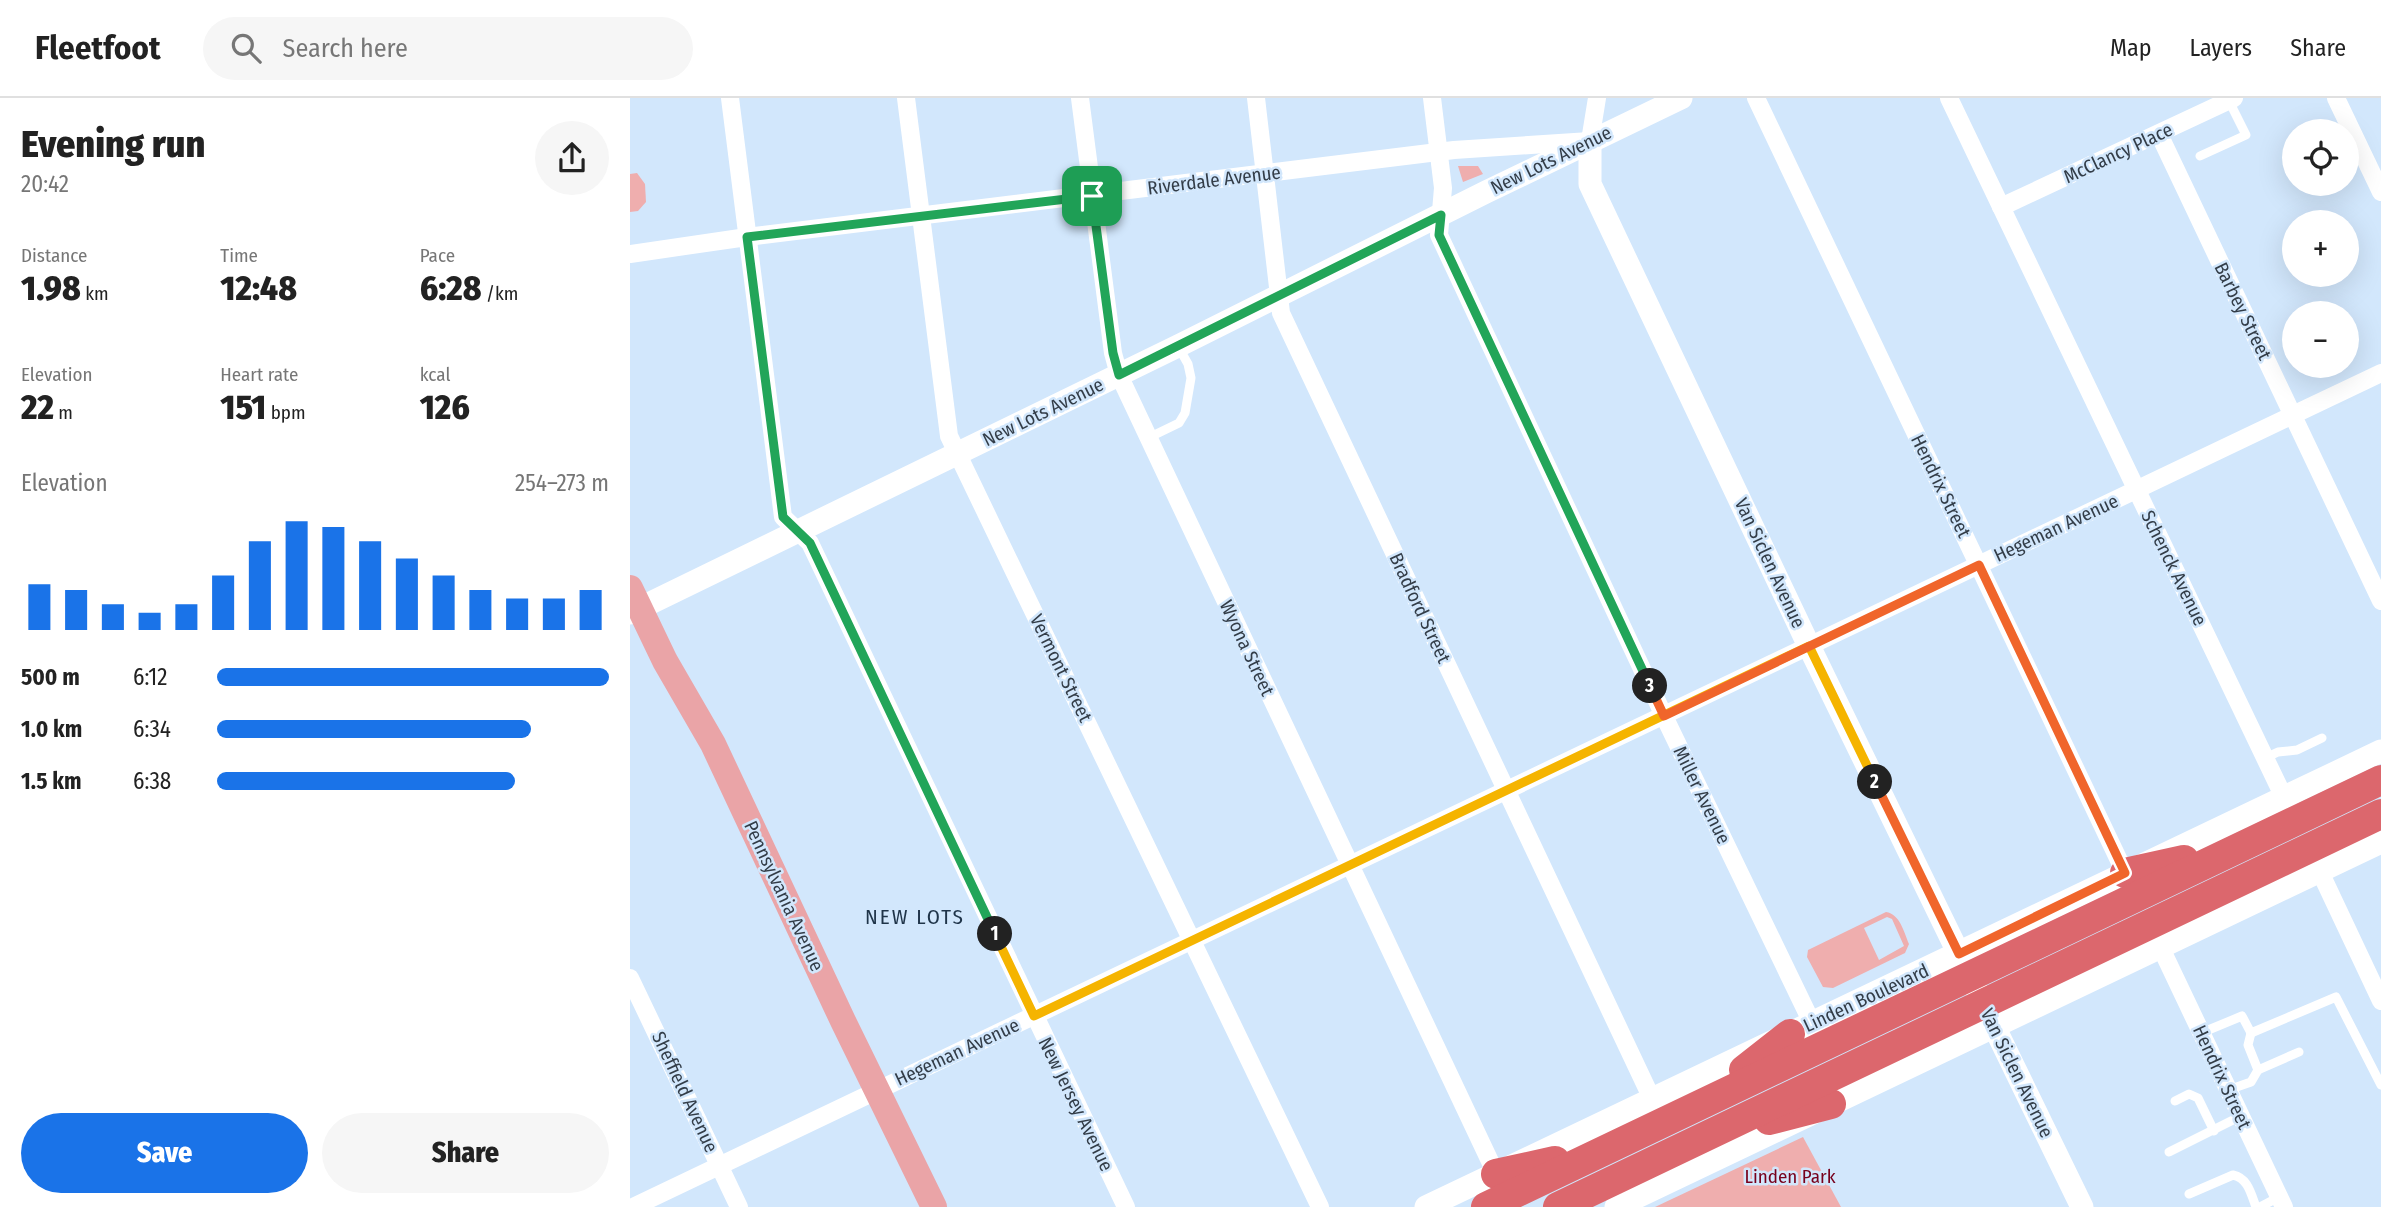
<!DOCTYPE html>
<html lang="en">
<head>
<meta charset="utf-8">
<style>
	:root { --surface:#fff; --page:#f6f6f6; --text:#222; --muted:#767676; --line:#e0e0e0; --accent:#1a73e8 }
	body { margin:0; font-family:"Fira Sans Condensed",sans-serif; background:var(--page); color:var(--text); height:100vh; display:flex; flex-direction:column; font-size:26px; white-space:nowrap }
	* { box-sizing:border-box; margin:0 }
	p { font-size:23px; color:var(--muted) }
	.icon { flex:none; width:38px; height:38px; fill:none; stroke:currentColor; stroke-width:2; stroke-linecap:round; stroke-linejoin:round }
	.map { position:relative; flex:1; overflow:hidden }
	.details { display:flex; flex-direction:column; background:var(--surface); width:630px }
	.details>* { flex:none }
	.tools { position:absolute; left:1652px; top:21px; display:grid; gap:14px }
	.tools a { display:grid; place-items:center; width:77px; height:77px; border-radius:50%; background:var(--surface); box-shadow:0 7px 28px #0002; font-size:35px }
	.pin { position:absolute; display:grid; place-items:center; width:60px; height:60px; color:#fff; margin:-30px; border-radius:14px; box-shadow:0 4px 10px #0006 }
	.km { position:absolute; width:35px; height:35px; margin:-18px; border-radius:50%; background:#222; color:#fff; font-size:19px; line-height:35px; text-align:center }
	.round { display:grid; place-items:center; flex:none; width:74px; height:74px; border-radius:37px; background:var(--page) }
	.head { display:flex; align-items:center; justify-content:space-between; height:119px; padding:0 21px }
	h1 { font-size:38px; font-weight:800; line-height:52px }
	.metrics { display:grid; grid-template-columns:repeat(3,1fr); gap:10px; height:119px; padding:7px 21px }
	.metrics div { display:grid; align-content:center }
	.metrics b { font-size:35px; font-weight:800 }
	.metrics small { font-size:19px; font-weight:400 }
	.metrics p { font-size:19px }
	.chart { height:196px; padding:14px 21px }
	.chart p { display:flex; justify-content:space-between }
	.chart svg { width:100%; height:126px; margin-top:7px; stroke:var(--accent); stroke-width:6 }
	.primary-button { display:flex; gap:14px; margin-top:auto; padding:14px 21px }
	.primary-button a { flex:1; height:80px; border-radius:42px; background:var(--accent); color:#fff; font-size:28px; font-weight:800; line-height:80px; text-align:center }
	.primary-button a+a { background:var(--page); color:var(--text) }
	ul { padding:0 21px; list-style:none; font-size:23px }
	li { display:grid; grid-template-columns:112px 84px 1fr; align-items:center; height:52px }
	li i { height:18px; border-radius:9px; background:var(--accent) }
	header { display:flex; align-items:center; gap:42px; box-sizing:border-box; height:98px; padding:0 35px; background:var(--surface); border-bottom:2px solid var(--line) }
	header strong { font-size:33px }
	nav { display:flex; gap:38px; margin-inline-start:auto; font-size:24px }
	.search { width:490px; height:63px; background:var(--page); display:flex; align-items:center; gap:18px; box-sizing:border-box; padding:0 24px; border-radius:38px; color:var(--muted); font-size:26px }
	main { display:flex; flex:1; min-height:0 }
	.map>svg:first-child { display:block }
	.green { fill:#efaeae; fill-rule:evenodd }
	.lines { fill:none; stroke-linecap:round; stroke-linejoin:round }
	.lane { stroke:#fff; stroke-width:9 }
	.street { stroke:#fff; stroke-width:18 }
	.secondary { stroke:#fff; stroke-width:23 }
	.primary { stroke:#eaa4a7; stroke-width:26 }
	.highway { stroke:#dc676d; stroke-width:30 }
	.split-1-casing { stroke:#fff; stroke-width:14 }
	.split-2-casing { stroke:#fff; stroke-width:14 }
	.split-3-casing { stroke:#fff; stroke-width:14 }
	.split-4-casing { stroke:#fff; stroke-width:14 }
	.split-1 { stroke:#22a559; stroke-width:9 }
	.split-2 { stroke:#f5b400; stroke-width:9 }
	.split-3 { stroke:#f0652b; stroke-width:9 }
	.split-4 { stroke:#22a559; stroke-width:9 }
	.labels { text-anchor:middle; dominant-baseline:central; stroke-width:5; stroke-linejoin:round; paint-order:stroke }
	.street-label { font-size:19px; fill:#333d48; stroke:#d2e7fc }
	.park-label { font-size:19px; fill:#77001c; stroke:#d2e7fc }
	.neighbourhood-label { font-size:21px; letter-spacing:2px; fill:#1f3449; stroke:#d2e7fc }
</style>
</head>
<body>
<header>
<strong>Fleetfoot</strong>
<div class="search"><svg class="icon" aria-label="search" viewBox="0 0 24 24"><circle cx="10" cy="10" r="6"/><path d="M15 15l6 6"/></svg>Search here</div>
<nav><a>Map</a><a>Layers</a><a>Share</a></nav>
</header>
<main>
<section class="details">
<div class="head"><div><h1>Evening run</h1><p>20:42</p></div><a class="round"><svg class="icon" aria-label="share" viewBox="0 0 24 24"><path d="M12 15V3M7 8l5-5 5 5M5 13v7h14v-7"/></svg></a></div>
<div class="metrics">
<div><p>Distance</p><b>1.98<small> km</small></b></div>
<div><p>Time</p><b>12:48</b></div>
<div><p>Pace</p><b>6:28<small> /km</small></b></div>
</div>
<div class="metrics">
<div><p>Elevation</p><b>22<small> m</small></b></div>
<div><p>Heart rate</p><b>151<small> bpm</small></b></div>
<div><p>kcal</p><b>126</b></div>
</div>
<div class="chart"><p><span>Elevation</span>254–273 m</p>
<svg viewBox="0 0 160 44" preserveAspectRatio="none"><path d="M5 44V28M15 44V30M25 44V35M35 44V38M45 44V35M55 44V25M65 44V13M75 44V6M85 44V8M95 44V13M105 44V19M115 44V25M125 44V30M135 44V33M145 44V33M155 44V30"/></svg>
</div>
<ul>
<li><b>500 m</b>6:12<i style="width:100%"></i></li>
<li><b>1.0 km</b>6:34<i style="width:80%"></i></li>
<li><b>1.5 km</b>6:38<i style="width:76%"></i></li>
</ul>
<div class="primary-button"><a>Save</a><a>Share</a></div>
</section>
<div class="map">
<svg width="1751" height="1109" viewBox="0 0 1751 1109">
	<rect width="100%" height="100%" fill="#d2e7fc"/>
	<!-- green -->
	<g class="green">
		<polygon points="828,68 848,68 853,76 833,84"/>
		<polygon points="7,75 15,86 16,104 8,113 0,114 0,76"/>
		<path d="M 1256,814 C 1270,816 1274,834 1279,846 L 1275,855 L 1203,890 L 1193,889 L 1177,859 L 1178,852 ZM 1257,819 L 1262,821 L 1274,848 L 1249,862 L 1234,830 Z"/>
		<polygon points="1173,1039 1211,1109 1025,1109"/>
	</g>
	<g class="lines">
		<!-- lane -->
		<g class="lane">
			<polyline points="1570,58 1616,37 1599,3"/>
			<polyline points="518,340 549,325 555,315 561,280 558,266 549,250"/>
			<polyline points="1635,660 1648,654 1667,652 1692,640"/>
			<polyline points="1571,935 1612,918 1621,935 1706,899 1751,987"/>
			<polyline points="1621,935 1618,947 1628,972 1669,954"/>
			<polyline points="1598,992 1621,984 1628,972"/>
			<polyline points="1545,1003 1559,996 1568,1000 1584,1033"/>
			<polyline points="1539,1054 1611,1018"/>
			<path d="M 1559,1096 L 1603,1077 C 1618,1080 1621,1096 1626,1109"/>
			<polyline points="1630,1109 1649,1099"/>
		</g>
		<!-- street -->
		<g class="street">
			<polyline points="100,0 153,419 180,445 496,1109"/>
			<polyline points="276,0 319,338 690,1109"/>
			<polyline points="450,0 483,255 489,277 866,1076"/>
			<polyline points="626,0 651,215 1022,1001"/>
			<polyline points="802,0 813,90 809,137 1034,618 1182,925"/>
			<polyline points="1126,0 1495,775"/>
			<polyline points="1319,0 1659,710"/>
			<polyline points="1706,0 1751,94"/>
			<polyline points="1529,36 1751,503"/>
			<polyline points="1371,109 1604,0"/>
			<polyline points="0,156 117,139 824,52 960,43 967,0"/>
			<polyline points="1685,763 1751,903"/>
			<polyline points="1531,850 1654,1109"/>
			<polyline points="0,880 109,1109"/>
			<polyline points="3,1109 1751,275"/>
		</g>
		<!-- secondary -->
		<g class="secondary">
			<polyline points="960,43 960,86 1179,548 1452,1109"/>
			<polyline points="0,515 548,248 856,94 1051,0"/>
			<polyline points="796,1109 1751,653"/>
			<polyline points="986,1109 1751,744"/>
		</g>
		<!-- primary -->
		<polyline class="primary" points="0,490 35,563 83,646 213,923 304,1109"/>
		<!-- highway -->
		<g class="highway">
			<polyline points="1495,775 1554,762"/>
			<polyline points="1114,972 1160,936"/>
			<polyline points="1139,1022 1201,1006"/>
			<polyline points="866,1076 925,1063"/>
			<polyline points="856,1109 1751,682"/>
			<polyline points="928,1109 1751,716"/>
		</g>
	</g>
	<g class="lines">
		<defs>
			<polyline id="split-1" points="365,836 180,445 153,419 117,139 462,98"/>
			<polyline id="split-2" points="365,836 404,918 1179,548 1245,684"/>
			<polyline id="split-3" points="1020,588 1034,618 1349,467 1495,775 1329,856 1245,684"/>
			<polyline id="split-4" points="462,98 483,255 489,277 811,117 809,137 1020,588"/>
		</defs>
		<!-- split-1 casing -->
		<use href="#split-1" class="split-1-casing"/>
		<!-- split-2 casing -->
		<use href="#split-2" class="split-2-casing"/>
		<!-- split-3 casing -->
		<use href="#split-3" class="split-3-casing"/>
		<!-- split-4 casing -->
		<use href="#split-4" class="split-4-casing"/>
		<!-- split-1 -->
		<use href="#split-1" class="split-1"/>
		<!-- split-2 -->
		<use href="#split-2" class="split-2"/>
		<!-- split-3 -->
		<use href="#split-3" class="split-3"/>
		<!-- split-4 -->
		<use href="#split-4" class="split-4"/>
	</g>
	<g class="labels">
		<!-- street labels -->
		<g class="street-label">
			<text transform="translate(1488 55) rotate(-25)">McClancy Place</text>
			<text transform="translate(921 62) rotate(-26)">New Lots Avenue</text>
			<text transform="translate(584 82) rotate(-7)">Riverdale Avenue</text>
			<text transform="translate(1613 213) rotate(64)">Barbey Street</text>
			<text transform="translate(413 314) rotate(-26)">New Lots Avenue</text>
			<text transform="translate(1311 388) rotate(64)">Hendrix Street</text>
			<text transform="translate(1426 430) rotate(-25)">Hegeman Avenue</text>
			<text transform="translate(1140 465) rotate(65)">Van Siclen Avenue</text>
			<text transform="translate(1544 470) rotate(64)">Schenck Avenue</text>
			<text transform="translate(790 510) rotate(65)">Bradford Street</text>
			<text transform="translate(617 550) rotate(65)">Wyona Street</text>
			<text transform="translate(431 570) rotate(64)">Vermont Street</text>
			<text transform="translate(1072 697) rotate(64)">Miller Avenue</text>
			<text transform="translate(154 798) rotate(65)">Pennsylvania Avenue</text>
			<text transform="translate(1236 900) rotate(-25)">Linden Boulevard</text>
			<text transform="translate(327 954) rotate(-25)">Hegeman Avenue</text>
			<text transform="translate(1387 975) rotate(64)">Van Siclen Avenue</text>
			<text transform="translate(1592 979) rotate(65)">Hendrix Street</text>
			<text transform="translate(55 994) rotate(65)">Sheffield Avenue</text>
			<text transform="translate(446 1006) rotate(64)">New Jersey Avenue</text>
		</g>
		<!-- park labels -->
		<g class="park-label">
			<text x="1160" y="1078">Linden Park</text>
		</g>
		<!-- neighbourhood labels -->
		<g class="neighbourhood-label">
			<text x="285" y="819">NEW LOTS</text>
		</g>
	</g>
</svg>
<div class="tools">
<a><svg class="icon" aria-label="locate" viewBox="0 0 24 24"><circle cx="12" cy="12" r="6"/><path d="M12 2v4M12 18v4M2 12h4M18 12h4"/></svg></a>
<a>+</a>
<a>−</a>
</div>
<div class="pin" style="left:462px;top:98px;background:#1e9e55"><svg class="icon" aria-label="arrive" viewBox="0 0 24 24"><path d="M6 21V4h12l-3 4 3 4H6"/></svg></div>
<b class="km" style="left:365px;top:836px">1</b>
<b class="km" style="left:1245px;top:684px">2</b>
<b class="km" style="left:1020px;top:588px">3</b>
</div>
</main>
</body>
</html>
